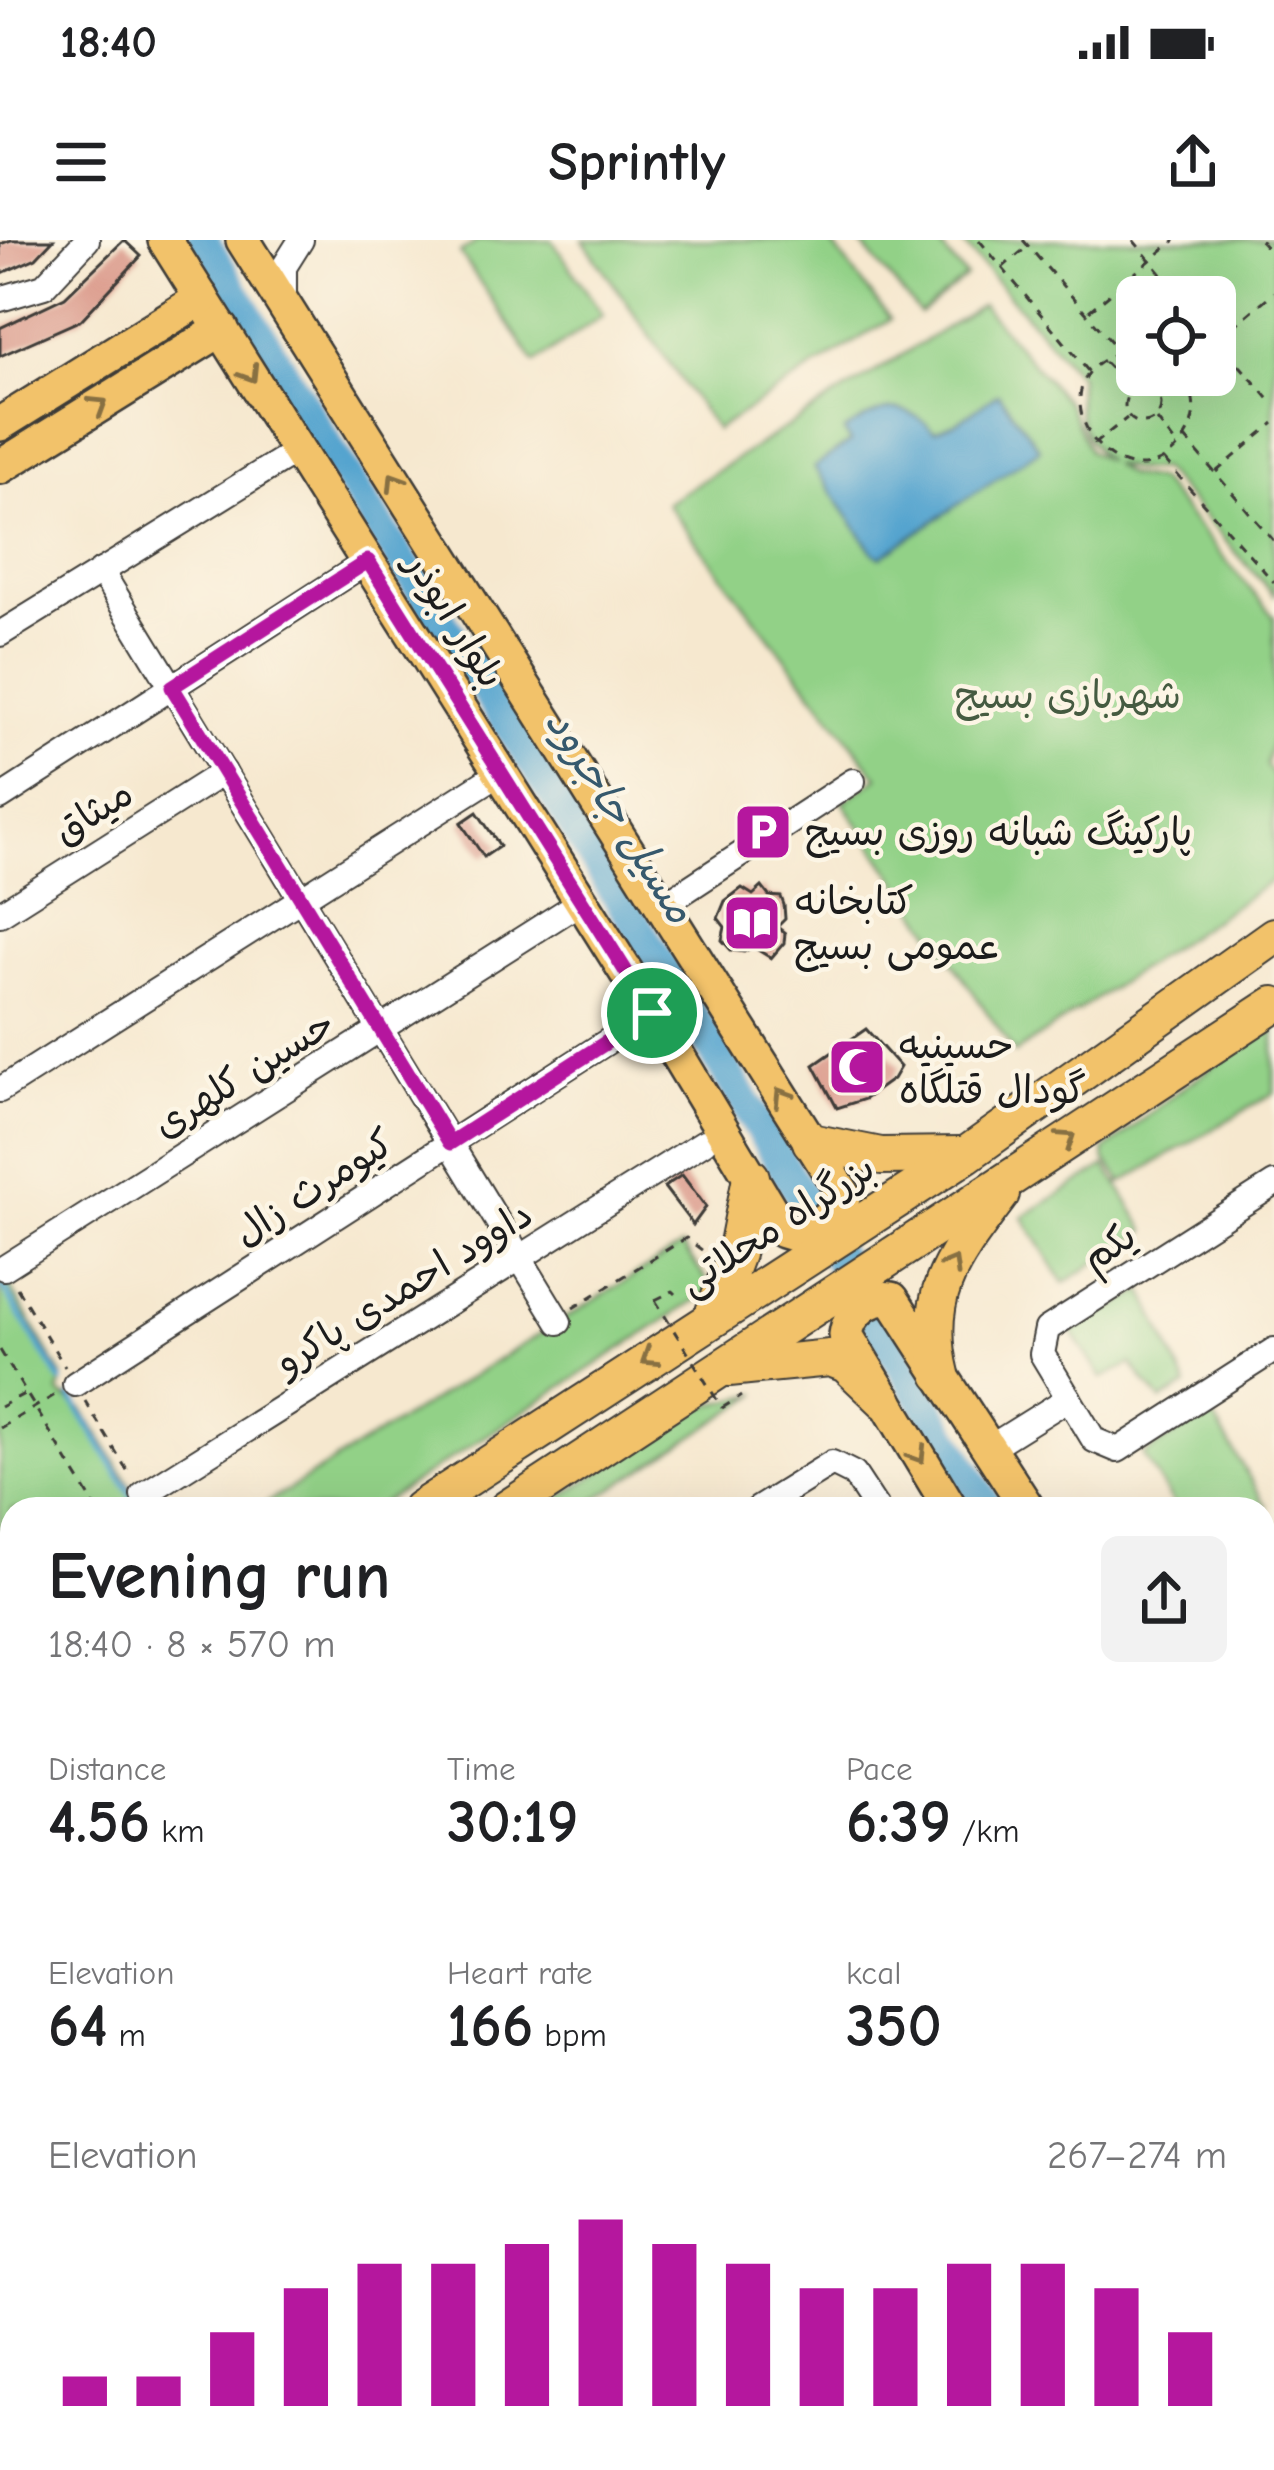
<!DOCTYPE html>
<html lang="en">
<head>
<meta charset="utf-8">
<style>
	:root { --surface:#fff; --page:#f2f2f2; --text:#202124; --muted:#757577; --accent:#b5179e }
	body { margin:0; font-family:"Comic Neue","Playpen Sans Arabic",sans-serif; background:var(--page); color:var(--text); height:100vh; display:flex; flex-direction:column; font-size:45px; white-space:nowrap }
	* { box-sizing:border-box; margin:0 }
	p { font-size:39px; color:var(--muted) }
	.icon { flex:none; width:66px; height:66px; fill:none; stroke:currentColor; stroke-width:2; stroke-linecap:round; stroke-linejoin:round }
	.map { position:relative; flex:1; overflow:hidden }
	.panel { position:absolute; left:0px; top:1257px; width:1275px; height:975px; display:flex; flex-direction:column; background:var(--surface); border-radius:36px 36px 0 0; box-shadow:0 12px 48px #0002 }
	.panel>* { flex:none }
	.fabs { position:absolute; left:1116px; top:36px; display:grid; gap:24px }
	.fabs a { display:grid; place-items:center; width:120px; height:120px; border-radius:18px; background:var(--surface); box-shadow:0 12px 48px #0002; font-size:60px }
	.pin { position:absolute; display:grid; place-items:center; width:102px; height:102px; color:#fff; margin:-51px; border:6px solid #fff; border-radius:50%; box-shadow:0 3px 12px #0007 }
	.round { display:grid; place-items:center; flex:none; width:126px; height:126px; border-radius:18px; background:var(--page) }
	.summary { display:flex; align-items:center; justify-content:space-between; height:204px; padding:0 48px }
	h1 { font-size:66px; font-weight:700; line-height:90px }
	.stats { display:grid; grid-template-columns:repeat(3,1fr); gap:18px; height:204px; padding:12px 48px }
	.stats div { display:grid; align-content:center }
	.stats b { font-size:60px; font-weight:700 }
	.stats small { font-size:33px; font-weight:400 }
	.stats p { font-size:33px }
	.chart { height:336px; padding:24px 48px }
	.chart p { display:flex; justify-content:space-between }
	.chart svg { width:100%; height:216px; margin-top:12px; stroke:var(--accent); stroke-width:6 }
	.status { display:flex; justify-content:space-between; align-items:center; height:84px; padding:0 60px; background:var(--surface); direction:ltr }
	.status svg { height:33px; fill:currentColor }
	header { display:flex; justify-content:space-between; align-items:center; height:156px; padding:0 48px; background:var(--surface); font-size:54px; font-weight:700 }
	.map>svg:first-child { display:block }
	.green { fill:#92d187; stroke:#577652; stroke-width:3; fill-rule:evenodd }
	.water { fill:#55a4cf; stroke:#386076; stroke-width:3 }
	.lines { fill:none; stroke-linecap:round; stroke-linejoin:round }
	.stream { stroke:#55a4cf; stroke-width:6 }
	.river { stroke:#55a4cf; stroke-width:33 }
	.building { fill:#da9889 }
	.minor-casing { stroke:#3d3b37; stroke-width:28 }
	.major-casing { stroke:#3d3b37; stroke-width:38 }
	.highway-casing { stroke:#3d3b37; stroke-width:40 }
	.path { stroke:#3d3b37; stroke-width:3; stroke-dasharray:9 9; stroke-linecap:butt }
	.minor { stroke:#fff; stroke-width:24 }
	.major { stroke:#f2c26a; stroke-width:33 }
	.highway { stroke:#f2c26a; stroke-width:36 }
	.path-bridge { stroke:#3d3b37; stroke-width:3; stroke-dasharray:9 9; stroke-linecap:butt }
	.oneway { stroke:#876f43 }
	.route-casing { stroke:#fff; stroke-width:24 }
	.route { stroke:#b5179e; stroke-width:15 }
	.labels { text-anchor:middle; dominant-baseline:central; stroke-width:9; stroke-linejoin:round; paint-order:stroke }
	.street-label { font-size:39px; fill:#1c1c1c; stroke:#fcf5e5 }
	.park-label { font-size:39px; fill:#455b41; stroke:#fcf5e5 }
	.poi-label { font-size:39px; fill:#1c1c1c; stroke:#fcf5e5; text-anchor:start }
	.water-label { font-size:42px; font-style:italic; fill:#36596d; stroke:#fcf5e5 }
</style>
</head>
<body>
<div class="status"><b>18:40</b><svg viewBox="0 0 49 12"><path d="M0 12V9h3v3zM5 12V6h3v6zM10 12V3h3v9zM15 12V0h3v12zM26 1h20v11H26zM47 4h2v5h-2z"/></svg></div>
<header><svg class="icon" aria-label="menu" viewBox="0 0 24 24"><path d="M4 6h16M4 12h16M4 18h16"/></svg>Sprintly<svg class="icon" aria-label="share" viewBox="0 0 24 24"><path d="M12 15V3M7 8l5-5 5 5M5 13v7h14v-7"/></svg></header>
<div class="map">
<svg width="1274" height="2230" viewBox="0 0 1274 2230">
	<rect width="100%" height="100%" fill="#fcf5e5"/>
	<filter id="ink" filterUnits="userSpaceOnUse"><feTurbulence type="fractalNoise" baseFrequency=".00833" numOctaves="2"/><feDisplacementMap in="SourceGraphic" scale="24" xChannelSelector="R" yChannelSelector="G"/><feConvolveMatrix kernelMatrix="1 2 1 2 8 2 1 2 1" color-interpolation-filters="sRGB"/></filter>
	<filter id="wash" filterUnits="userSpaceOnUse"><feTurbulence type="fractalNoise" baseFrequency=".004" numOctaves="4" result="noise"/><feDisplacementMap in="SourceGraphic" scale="48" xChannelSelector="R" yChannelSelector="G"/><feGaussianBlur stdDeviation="2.7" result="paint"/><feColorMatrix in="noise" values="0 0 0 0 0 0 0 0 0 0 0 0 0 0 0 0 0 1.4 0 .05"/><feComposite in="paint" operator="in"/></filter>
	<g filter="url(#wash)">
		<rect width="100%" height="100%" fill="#f6e8cf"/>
		<!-- green -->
		<g class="green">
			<polygon points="479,0 552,0 603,75 535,123 460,13"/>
			<polygon points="583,0 829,0 890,79 716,190"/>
			<polygon points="858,0 935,0 966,37 920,74"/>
			<path d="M 960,0 L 1274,0 L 1274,355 L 1161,229 L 1134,230 L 1111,224 L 1127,235 L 1158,240 L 1274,377 L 1274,492 L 1266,525 L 1274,538 L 1274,639 L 1015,813 L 843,562 L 878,537 L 666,263 L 982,65 L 1068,164 L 1089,211 L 1106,221 C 1081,197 1074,172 1079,136 ZM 1137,57 L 1215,57 L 1215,135 L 1137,135 Z"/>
			<polygon points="1274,784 1274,853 1118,945 1146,991 1064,1043 1023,977 1105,926 1118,945 1121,940 1105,920 1104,911 1177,852"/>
			<polygon points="682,1006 713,1049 373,1269 257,1269"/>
			<polygon points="0,1043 8,1043 62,1136 59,1153 83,1170 145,1269 12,1269 12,1509 0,1516"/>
			<polygon points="1143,1051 1187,1146 1161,1161 1131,1124 1102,1138 1071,1091"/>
			<polygon points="758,1154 581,1269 542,1269 704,1166"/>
			<polygon points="1211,1173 1267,1267 1263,1271 1177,1269 1143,1215"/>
			<polygon points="1274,1322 1274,1611 1263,1594 1263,1329"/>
			<polygon points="12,1619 12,1751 0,1763 0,1631"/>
			<polygon points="0,2098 12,2118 12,2212 0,2220"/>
			<polygon points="736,2220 1141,2220 1148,2230 742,2230"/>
		</g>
		<!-- water -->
		<path class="water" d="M 998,153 L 1040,209 L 881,317 L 874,313 L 814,227 L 850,202 L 844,191 C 881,168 901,157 934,191 L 958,182 Z"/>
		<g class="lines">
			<!-- stream -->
			<g class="stream">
				<polyline points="0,1042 61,1141"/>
				<polyline points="71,1157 140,1269"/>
			</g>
			<!-- river -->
			<g class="river">
				<polyline points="202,0 337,222 566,573 708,801 988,1269"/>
				<polyline points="1263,1698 1274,1716"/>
			</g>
		</g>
		<g id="blocks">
			<!-- building -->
			<g class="building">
				<polygon points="11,0 53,0 36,18 0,34 0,4"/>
				<polygon points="124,0 141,16 81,80 0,116 0,88 65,57"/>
				<polygon points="477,572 500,606 484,617 461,583"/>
				<polygon points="762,647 769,656 781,657 784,665 785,679 777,687 785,693 784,703 771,718 753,707 744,712 731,710 722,700 725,687 718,678 725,661 742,648 753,655"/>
				<polygon points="866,789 900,827 893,839 865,859 837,868 814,825"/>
				<polygon points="682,935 706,967 693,985 664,947"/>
			</g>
		</g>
	</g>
	<g filter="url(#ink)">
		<use href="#blocks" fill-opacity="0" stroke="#3d3b37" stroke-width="3"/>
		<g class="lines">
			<defs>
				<g id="minor">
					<polyline points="0,59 44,46 87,0"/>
					<polyline points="284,64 284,27 301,0"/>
					<polyline points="101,331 559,1082"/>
					<polyline points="0,394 298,210"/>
					<polyline points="0,558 368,321"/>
					<polyline points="662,666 853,541"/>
					<polyline points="0,674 224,532"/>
					<polyline points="0,850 501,532"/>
					<polyline points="1274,944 1047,1089 1042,1114 1094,1200 1118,1210 1274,1110"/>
					<polyline points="4,1028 582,661"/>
					<polyline points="75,1144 652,773"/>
					<polyline points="989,1208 1069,1158"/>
					<polyline points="143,1255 704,902"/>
					<polyline points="758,1269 832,1223 854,1234 877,1269"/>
					<polyline points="1263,1302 1274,1295"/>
					<polyline points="12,1825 6,1831 7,1852 12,1859"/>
					<polyline points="1263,1919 1274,1912"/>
					<polyline points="711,2220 717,2230"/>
					<polyline points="328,2230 344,2220"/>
					<polyline points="585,2230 601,2220"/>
				</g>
				<g id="major">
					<path d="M 165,0 L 652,773 L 783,991 L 793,994 C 813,987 838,977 844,955 L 243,0"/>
					<polyline points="0,184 202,58"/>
					<polyline points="0,227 222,89"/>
					<path d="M 951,1269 L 846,1095 C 849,1072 869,1056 892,1059 L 1028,1269"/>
					<polyline points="1263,1635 1274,1652"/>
					<polyline points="1263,1756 1274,1773"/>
					<polyline points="0,1976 12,1995"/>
					<polyline points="0,2059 12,2078"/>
					<polyline points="103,2220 110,2230"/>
					<polyline points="158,2220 164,2230"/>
				</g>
				<g id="highway">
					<polyline points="811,902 881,916 962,915"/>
					<polyline points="713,1075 736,1014 751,937"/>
					<polyline points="729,1128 830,1118 846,1124 885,1161"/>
					<path d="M 941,1134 C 921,1053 955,1016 1001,954"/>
					<polyline points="420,1269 966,915 1274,696"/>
					<polyline points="507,1269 1274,765"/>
					<polyline points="0,1538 12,1530"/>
					<polyline points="0,1596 12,1588"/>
				</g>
			</defs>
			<!-- minor casing -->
			<use href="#minor" class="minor-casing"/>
			<!-- major casing -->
			<use href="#major" class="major-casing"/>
			<!-- highway casing -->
			<use href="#highway" class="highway-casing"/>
			<!-- path -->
			<g class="path">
				<polyline points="979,0 1089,132"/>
				<polyline points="1023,0 1120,112"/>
				<polyline points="1133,0 1181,57"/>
				<polyline points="1260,0 1274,16"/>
				<polyline points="1002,28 1027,7"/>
				<polyline points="1089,71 1175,0"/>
				<polyline points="1215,97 1274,165"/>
				<polyline points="1219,99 1274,52"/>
				<path d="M 1137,109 C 1011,128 1124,291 1185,197 C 1198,177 1195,156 1185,135"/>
				<polyline points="1104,122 1131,149"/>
				<circle cx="1143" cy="165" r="18"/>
				<polyline points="1157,150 1174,135"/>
				<polyline points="1157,180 1177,206"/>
				<polyline points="1185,198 1274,301"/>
				<polyline points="1094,204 1127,178"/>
				<polyline points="1164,220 1274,342"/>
				<polyline points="1216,232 1274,183"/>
				<polyline points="17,1048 65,1127"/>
				<polyline points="655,1060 673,1051 676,1054"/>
				<polyline points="573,1068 686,998 707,1014"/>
				<polyline points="0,1110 97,1269"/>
				<polyline points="85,1161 130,1235"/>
				<polyline points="0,1167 24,1154"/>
				<polyline points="722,1168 741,1156"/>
				<polyline points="0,1188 55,1155"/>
				<polyline points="12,1479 12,1487"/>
				<polyline points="873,2220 878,2230"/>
				<polyline points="1065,2220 1070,2230"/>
				<polyline points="749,2230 764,2220"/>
				<polyline points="779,2230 794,2220"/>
			</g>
			<!-- minor -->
			<use href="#minor" class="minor"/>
			<!-- major -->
			<use href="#major" class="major"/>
			<!-- highway -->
			<use href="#highway" class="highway"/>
			<!-- path-bridge -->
			<polyline class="path-bridge" points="655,1060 722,1168"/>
		</g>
		<!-- one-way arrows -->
		<defs><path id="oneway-chevron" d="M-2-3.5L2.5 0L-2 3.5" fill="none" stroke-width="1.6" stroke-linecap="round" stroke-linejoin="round" transform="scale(3)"/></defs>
		<g class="oneway">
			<use href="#oneway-chevron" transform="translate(250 134) rotate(58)"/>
			<use href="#oneway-chevron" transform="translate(99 165) rotate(-32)"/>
			<use href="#oneway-chevron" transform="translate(395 241) rotate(-122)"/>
			<use href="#oneway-chevron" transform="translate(782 856) rotate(-122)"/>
			<use href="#oneway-chevron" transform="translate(1067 899) rotate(-34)"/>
			<use href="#oneway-chevron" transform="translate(952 1025) rotate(-60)"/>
			<use href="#oneway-chevron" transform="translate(649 1118) rotate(147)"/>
			<use href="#oneway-chevron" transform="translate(918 1215) rotate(58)"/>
		</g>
	</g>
	<g class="lines" filter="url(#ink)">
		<defs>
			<polygon id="route" points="368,321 652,773 450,903 172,447"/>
		</defs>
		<!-- route casing -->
		<use href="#route" class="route-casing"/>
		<!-- route -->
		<use href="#route" class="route"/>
	</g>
	<!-- icons -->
	<defs>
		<symbol id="parking-square" viewBox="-11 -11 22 22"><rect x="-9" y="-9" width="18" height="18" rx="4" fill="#b5179e" stroke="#fcf5e5"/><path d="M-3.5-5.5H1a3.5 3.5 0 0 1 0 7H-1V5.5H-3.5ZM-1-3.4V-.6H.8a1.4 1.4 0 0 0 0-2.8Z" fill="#fff"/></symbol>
		<symbol id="library-square" viewBox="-11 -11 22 22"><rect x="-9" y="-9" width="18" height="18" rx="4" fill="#b5179e" stroke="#fcf5e5"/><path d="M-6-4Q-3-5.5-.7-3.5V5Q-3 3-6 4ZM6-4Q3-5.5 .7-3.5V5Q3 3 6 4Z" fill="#fff"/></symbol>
		<symbol id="mosque-square" viewBox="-11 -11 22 22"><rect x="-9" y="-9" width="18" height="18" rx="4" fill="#b5179e" stroke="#fcf5e5"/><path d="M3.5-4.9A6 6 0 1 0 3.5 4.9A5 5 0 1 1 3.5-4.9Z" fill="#fff"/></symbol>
	</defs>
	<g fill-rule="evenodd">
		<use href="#parking-square" x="730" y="559" width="66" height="66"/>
		<use href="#library-square" x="719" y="650" width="66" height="66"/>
		<use href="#mosque-square" x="824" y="794" width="66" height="66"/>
	</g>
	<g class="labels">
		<!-- street labels -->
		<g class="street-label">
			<text transform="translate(455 380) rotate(58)">بلوار ابوذر</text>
			<text transform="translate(93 572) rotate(-32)">میثاق</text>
			<text transform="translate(244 834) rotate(-32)">حسین کلهری</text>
			<text transform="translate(314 948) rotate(-33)">کیومرث زال</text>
			<text transform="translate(777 985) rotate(-33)">بزرگراه محلاتی</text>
			<text transform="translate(1109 1007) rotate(-33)">یکم</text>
			<text transform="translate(404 1048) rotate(-32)">داوود احمدی پاکرو</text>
		</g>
		<!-- park labels -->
		<g class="park-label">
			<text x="1068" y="455">شهربازی بسیج</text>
		</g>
		<!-- poi labels -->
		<g class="poi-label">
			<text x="805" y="592">پارکینگ شبانه روزی بسیج</text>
			<text x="794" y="661">کتابخانه<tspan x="794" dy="45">عمومی بسیج</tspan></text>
			<text x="899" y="805">حسینیه<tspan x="899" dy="45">گودال قتلگاه</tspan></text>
		</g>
		<!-- water labels -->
		<g class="water-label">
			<text transform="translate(620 576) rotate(58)">مسیل جاجرود</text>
		</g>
	</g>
</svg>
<div class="fabs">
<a><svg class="icon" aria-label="locate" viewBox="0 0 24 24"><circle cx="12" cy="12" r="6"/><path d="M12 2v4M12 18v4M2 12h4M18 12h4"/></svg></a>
</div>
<div class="pin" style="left:652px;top:773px;background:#1e9e55"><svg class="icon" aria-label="arrive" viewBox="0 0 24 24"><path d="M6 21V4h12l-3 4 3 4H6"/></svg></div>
<section class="panel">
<div class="summary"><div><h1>Evening run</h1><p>18:40 · 8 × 570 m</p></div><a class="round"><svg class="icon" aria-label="share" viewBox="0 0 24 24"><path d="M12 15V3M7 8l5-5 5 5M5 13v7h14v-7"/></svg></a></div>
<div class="stats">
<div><p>Distance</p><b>4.56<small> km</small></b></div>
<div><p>Time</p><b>30:19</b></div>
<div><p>Pace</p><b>6:39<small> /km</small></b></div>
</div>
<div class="stats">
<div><p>Elevation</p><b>64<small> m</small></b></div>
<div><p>Heart rate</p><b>166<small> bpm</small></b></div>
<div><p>kcal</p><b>350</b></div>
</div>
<div class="chart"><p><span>Elevation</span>267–274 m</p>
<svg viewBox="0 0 160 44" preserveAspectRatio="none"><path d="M5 44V38M15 44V38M25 44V29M35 44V20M45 44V15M55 44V15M65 44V11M75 44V6M85 44V11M95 44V15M105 44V20M115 44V20M125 44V15M135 44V15M145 44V20M155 44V29"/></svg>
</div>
</section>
</div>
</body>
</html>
